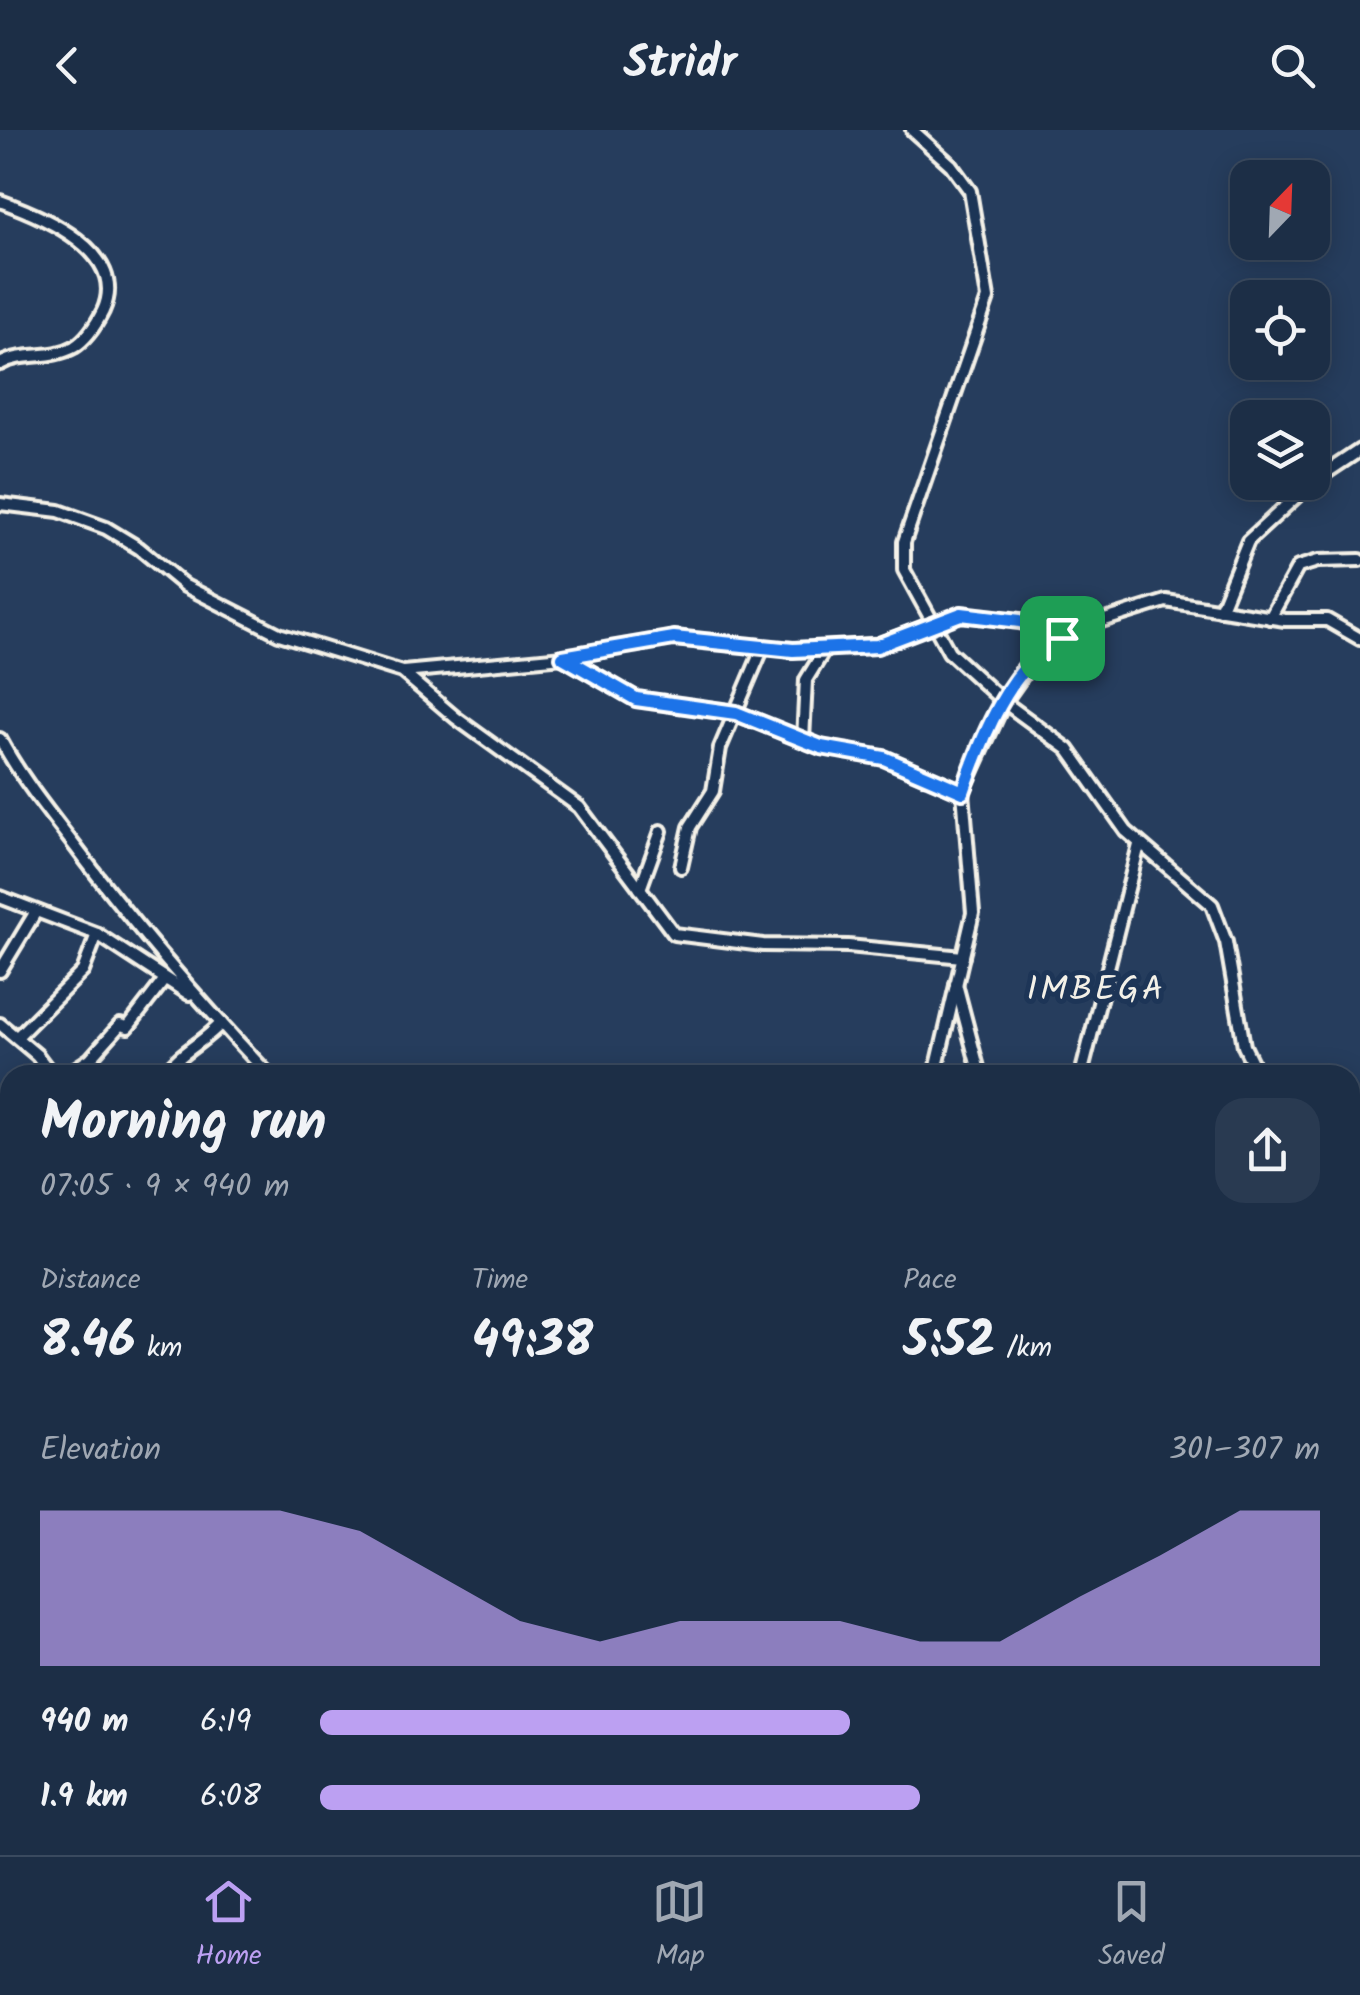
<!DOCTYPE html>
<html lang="en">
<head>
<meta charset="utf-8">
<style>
	:root { --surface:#1c2e46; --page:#293a51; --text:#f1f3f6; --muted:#a0a8b3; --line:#3a4a5f; --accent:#bca0f2 }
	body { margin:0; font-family:Kalam,sans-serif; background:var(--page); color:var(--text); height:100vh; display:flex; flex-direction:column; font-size:38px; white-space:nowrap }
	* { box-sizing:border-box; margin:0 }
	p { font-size:32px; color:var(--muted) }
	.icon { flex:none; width:55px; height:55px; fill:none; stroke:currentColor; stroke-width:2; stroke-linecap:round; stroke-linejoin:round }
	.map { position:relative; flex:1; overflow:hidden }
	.sheet { position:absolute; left:0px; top:935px; width:1360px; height:790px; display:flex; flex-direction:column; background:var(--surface); border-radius:30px 30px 0 0; box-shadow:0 5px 25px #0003,0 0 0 2px var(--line) }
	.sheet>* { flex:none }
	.needle { width:65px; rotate:23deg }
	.tools { position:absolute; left:1230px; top:30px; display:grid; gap:20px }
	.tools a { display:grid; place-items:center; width:100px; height:100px; border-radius:20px; background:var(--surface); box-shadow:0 5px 25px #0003,0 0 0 2px var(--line); font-size:50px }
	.pin { position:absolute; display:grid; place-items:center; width:85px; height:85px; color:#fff; margin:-42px; border-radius:20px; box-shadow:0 5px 15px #0006 }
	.round { display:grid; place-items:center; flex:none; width:105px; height:105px; border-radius:30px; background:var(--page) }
	.summary { display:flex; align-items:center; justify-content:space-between; height:170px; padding:0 40px }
	h1 { font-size:55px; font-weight:600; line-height:75px }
	.figures { display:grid; grid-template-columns:repeat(3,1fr); gap:15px; height:170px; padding:10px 40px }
	.figures div { display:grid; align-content:center }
	.figures b { font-size:50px; font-weight:600 }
	.figures small { font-size:28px; font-weight:400 }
	.figures p { font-size:28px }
	.chart { height:280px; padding:20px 40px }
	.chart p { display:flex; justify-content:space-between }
	.chart svg { width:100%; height:180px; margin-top:10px; fill:var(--accent); opacity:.7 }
	ul { padding:0 40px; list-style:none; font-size:32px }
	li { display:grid; grid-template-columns:160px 120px 1fr; align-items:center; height:75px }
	li i { height:25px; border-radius:12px; background:var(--accent) }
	header { display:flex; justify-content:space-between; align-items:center; height:130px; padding:0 40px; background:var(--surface); font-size:45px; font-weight:600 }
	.dock { display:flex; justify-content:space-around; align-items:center; height:140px; border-top:2px solid var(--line); background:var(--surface); font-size:28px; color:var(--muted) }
	.dock a { display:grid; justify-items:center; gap:5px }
	.dock .selected { color:var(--accent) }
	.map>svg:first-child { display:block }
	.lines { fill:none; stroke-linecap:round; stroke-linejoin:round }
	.minor-casing { stroke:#f4f1e8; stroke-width:18 }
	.minor { stroke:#1d3557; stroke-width:10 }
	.route-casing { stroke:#fff; stroke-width:20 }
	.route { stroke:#1a73e8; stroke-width:12 }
	.labels { text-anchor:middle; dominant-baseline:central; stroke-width:10; stroke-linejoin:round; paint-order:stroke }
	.quarter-label { font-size:35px; letter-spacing:2.5px; fill:#f4f1e8; stroke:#1d3557 }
</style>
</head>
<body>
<header><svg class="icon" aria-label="back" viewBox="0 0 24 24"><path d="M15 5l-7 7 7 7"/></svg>Stridr<svg class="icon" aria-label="search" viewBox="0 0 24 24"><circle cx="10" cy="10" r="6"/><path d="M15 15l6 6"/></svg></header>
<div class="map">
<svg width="1360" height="1725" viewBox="0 0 1360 1725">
	<rect width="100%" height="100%" fill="#263d5d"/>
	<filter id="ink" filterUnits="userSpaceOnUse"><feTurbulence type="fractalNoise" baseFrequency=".01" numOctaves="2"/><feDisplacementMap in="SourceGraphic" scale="20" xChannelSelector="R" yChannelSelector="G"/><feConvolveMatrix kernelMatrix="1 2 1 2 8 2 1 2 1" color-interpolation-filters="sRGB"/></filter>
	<g filter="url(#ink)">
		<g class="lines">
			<defs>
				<g id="minor">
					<polyline points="912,0 951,35 970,61 988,168 904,412 904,440 949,522 1004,572 1068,619 1126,701 1212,775 1226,812 1244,916 1258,945"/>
					<path d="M 0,71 C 42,86 130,122 103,181 C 96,195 87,209 74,217 C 51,230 24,221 0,234"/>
					<polyline points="1312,352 1360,320"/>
					<polyline points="0,374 59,381 106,398 139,418 185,456 279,504 402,542 456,588 579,677 674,804 763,815 848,816 963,827"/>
					<polyline points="1220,480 1248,411 1312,352"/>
					<polyline points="1270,488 1298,437 1318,431 1360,430"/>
					<polyline points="563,527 636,569 736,583 821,617 884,628 963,662"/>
					<polyline points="403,542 563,527 674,508 793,520 877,515 961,484 1020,491 1062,508"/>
					<path d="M 0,609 C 22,650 52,686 80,723 C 138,800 202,874 269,945"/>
					<polyline points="803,610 806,550 825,519"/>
					<polyline points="681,737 690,697 713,661 720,618 763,517"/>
					<polyline points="640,759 661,701"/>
					<polyline points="0,767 97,804 189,864"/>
					<polyline points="0,841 35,783"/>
					<polyline points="956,854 980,945"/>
					<polyline points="0,894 37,925 52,945"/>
					<polyline points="17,907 83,841 97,804"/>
					<polyline points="66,945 90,929 120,895 128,897 165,849"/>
					<path d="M 165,945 C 177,923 204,913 221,893"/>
					<polyline points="935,945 973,783 963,662 1004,572 1038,524 1092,494 1166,471 1285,490 1327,490 1360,509"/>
					<polyline points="1081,945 1139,715"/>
					<polyline points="0,991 10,998"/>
					<polyline points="1350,1042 1360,1037"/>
					<polyline points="0,1061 10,1057"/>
					<polyline points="0,1238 10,1240"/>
					<polyline points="1350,1292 1360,1288"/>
					<polyline points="0,1338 10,1369"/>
					<polyline points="1350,1352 1360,1361"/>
					<polyline points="1350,1412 1360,1409"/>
					<polyline points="1350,1597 1360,1611"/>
					<polyline points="0,1700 10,1697"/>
					<polyline points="147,1715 155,1725"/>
					<polyline points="400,1715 408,1725"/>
					<polyline points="578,1715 584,1725"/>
					<polyline points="796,1715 806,1725"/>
					<polyline points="458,1725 470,1715"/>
					<polyline points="766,1725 767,1715"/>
				</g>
			</defs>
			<!-- minor casing -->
			<use href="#minor" class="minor-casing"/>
			<!-- minor -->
			<use href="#minor" class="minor"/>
		</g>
	</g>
	<g class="lines" filter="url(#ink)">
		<defs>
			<path id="route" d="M 961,484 L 1020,491 L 1062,508 C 1010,534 981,610 963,662 L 884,628 L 821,617 L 736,583 L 636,569 L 563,527 L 674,508 L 793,520 L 877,516 Z"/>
		</defs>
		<!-- route casing -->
		<use href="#route" class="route-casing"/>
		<!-- route -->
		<use href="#route" class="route"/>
	</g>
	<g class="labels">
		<!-- quarter labels -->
		<g class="quarter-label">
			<text x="1096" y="861">IMBEGA</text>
		</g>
	</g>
</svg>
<div class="tools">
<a><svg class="needle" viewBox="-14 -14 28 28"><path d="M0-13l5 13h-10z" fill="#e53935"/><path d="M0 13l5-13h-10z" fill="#a0a8b3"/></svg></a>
<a><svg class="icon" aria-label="locate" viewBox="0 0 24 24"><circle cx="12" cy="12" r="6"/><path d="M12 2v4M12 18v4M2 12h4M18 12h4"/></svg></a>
<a><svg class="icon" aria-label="layers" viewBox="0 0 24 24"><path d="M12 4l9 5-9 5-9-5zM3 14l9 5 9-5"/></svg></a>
</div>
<div class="pin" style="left:1062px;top:508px;background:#1e9e55"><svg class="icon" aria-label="arrive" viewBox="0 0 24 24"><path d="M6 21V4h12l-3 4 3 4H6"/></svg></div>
<section class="sheet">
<div class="summary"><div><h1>Morning run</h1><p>07:05 · 9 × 940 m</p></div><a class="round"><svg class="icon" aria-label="share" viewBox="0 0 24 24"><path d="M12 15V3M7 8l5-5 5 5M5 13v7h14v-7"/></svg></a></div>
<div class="figures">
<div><p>Distance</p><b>8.46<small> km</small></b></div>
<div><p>Time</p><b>49:38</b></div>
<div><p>Pace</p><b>5:52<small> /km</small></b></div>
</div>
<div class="chart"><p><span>Elevation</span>301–307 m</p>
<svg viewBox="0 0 160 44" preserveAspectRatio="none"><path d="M0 44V6L10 6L20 6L30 6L40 11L50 22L60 33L70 38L80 33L90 33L100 33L110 38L120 38L130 27L140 17L150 6L160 6V44z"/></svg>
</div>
<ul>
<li><b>940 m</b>6:19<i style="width:53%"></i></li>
<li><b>1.9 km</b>6:08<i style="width:60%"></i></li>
</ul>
</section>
</div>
<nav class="dock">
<a class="selected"><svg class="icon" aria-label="home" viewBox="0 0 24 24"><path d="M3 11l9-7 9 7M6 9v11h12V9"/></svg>Home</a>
<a><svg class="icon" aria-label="map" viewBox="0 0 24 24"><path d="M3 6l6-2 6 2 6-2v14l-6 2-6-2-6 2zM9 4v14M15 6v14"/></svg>Map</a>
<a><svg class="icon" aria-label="saved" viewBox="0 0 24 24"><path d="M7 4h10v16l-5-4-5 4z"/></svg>Saved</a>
</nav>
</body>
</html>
